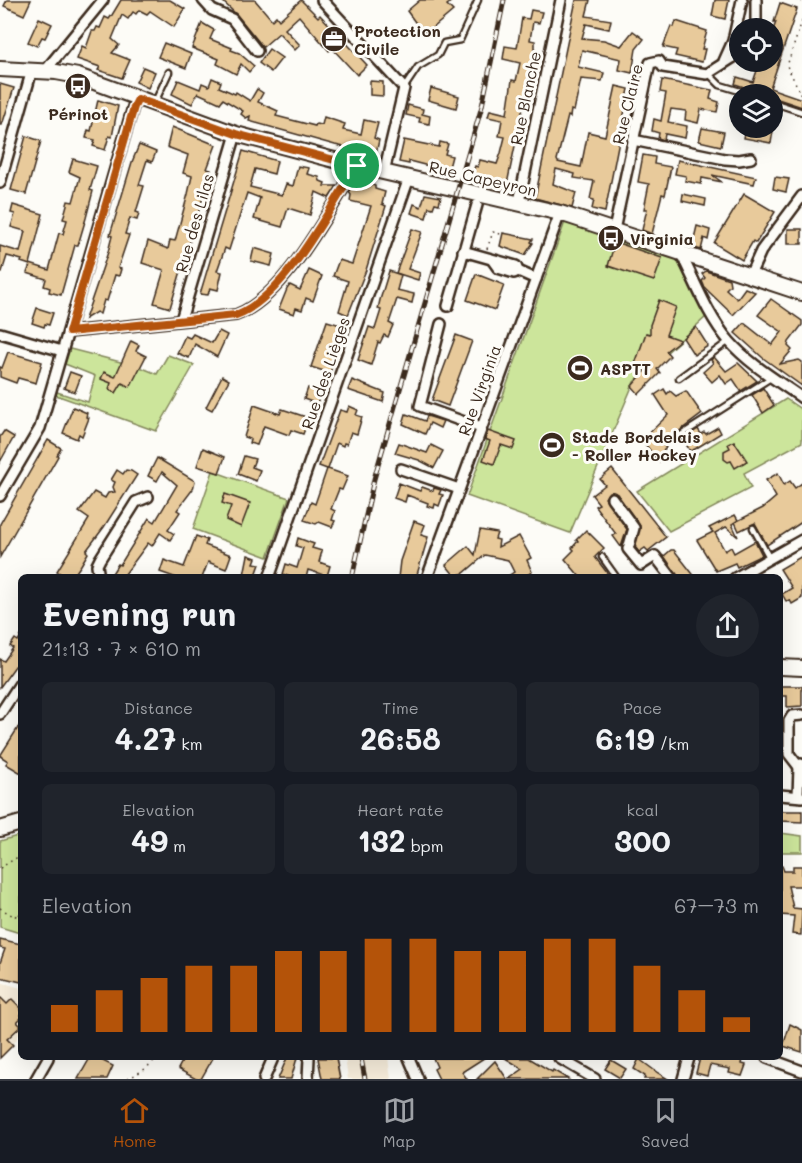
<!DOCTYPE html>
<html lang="en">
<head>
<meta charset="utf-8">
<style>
	:root { --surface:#171b24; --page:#20242c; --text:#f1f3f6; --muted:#9ea1a6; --line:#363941; --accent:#b45309 }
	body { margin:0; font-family:Mali,sans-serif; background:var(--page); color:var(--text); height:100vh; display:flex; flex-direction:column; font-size:22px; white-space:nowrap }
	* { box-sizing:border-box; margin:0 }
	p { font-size:20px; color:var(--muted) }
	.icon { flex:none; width:33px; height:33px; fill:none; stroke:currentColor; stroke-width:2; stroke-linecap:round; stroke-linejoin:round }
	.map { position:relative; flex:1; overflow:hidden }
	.sheet { position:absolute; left:18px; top:574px; width:765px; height:486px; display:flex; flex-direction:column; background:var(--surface); border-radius:9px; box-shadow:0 6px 24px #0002 }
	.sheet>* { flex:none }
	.buttons { position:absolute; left:729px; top:18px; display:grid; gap:12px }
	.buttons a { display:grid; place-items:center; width:54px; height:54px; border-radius:50%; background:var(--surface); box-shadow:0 6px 24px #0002; font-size:30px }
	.pin { position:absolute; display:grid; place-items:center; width:51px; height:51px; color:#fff; margin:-26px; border:3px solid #fff; border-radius:50%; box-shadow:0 2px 6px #0007 }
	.round { display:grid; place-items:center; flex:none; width:63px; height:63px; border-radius:32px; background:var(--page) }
	.summary { display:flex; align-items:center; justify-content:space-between; height:102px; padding:0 24px }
	h1 { font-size:33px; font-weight:800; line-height:45px }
	.figures { display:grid; grid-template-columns:repeat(3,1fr); gap:9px; height:102px; padding:6px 24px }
	.figures div { display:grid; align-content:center; border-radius:9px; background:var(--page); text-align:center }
	.figures b { font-size:30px; font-weight:800 }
	.figures small { font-size:16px; font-weight:400 }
	.figures p { font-size:16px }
	.chart { height:168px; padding:12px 24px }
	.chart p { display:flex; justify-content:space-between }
	.chart svg { width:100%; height:108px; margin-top:6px; stroke:var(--accent); stroke-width:6 }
	.dock { display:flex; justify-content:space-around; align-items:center; height:84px; border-top:2px solid var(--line); background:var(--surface); font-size:16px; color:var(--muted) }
	.dock a { display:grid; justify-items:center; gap:3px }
	.dock .on { color:var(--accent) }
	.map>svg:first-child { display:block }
	.built { fill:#f7eddb }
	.green { fill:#cce59b; stroke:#84885c; stroke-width:1.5 }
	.building { fill:#e8ca9b; stroke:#3b2a1e; stroke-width:1.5 }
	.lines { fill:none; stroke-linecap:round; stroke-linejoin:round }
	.lane-casing { stroke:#3b2a1e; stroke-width:9 }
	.street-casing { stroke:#3b2a1e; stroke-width:14 }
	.secondary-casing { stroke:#3b2a1e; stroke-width:18 }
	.path { stroke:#3b2a1e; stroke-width:1.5; stroke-dasharray:1.5 4.5; stroke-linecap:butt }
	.lane { stroke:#fdfcf7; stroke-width:4.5 }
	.street { stroke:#fdfcf7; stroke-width:9 }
	.secondary { stroke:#fdfcf7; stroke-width:14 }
	.rail-casing { stroke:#3b2a1e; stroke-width:5 }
	.rail { stroke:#fdfcf7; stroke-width:3; stroke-dasharray:9; stroke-linecap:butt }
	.route-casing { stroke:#fff; stroke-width:12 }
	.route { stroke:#b45309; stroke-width:8 }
	.labels { text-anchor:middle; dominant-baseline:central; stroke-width:6; stroke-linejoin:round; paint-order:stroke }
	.poi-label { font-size:16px; font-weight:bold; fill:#3b2a1e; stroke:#fdfcf7; text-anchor:start }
	.street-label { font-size:16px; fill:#3b2a1e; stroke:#fdfcf7 }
</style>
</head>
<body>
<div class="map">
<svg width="802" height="1079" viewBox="0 0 802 1079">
	<rect width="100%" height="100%" fill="#fdfcf7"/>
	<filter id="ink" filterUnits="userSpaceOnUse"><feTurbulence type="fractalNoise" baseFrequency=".0167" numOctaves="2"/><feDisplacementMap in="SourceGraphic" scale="12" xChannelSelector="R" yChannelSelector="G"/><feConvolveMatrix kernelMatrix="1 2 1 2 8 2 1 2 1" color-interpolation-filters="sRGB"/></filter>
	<g filter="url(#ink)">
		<!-- built -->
		<g class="built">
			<polygon points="0,982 21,988 21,1031 13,1045 0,1058"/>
			<polygon points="345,1058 388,1058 391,1079 348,1079"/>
		</g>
		<!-- green -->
		<g class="green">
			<polygon points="565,222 675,257 707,316 634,382 570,533 467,496"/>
			<polygon points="70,349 140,367 157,374 168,355 194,365 156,431 56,395 57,392 88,402 95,376 65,364"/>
			<polygon points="786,399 802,410 802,442 744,473 751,488 669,531 637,491"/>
			<polygon points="213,471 289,498 268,557 193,529"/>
			<polygon points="780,833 802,836 802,852 780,852"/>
			<polygon points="21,835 21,931 20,933 0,927 0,841"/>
		</g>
		<!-- building -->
		<g class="building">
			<polygon points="7,0 31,0 24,15 4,6"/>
			<polygon points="121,0 170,0 185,9 174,27 150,11 147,14 139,10 136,14 133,12 128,19 122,15 112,39 119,45 112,53 130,60 122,78 98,70 100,67 77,59 82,46 86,48 92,31 95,31 97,27 100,28 105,17 109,19 112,15"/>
			<polygon points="221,0 255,0 272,20 276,16 279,20 301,0 318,17 320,15 367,65 357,75 332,48 329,51 299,16 285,29 300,45 295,50 279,33 263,47 237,15"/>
			<polygon points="420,0 453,0 447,5 453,11 427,33 421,27 420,29 407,11"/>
			<polygon points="576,0 590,0 586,16 611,20 609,29 586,24 582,38 604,40 621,46 633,31 644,39 636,49 632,73 619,70 621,59 582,50 578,67 604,73 602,81 581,79 574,111 571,110 570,117 568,116 557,160 558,162 581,167 588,132 605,136 616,86 629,89 605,212 592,209 594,200 590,199 594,181 574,178 575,174 556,169 553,184 576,193 572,208 535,198"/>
			<polygon points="715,0 729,0 725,19 712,16"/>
			<polygon points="780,3 797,9 770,88 802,99 802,107 772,97 772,94 765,94 735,84 737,77 753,82 760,62 772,62 772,33 776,22 774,22"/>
			<polygon points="531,10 542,12 539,23 533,22 530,40 535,41 535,50 506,189 487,184 488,178 472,174 475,166 478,167 480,160 497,164 501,153 505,137 499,136 502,120 488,117 490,110 507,114 512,80 516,81 520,63 503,59 505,46 517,48 522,18 529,19"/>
			<polygon points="39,18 52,24 45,38 42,37 37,46 28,42"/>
			<polygon points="676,21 707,31 702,49 705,49 702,62 675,56 677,50 663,47 671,26 674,27"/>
			<polygon points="202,23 214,30 210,39 232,48 231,50 239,53 254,66 249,72 241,64 236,74 217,64 219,59 192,48"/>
			<polygon points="164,43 191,54 186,68 158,57"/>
			<polygon points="269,49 282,58 271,72 259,63"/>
			<polygon points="143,67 155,72 148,88 136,82"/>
			<polygon points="212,78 221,82 219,87 235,94 236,92 250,101 257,89 263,93 258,102 278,111 276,116 315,126 316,124 322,125 324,117 345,124 343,130 361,134 364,120 378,123 374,138 379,140 376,154 335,145 249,121 250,116 246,118 241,114 243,111 223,99 220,103 198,93 192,104 172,94 178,80 200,89 202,83 209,86"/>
			<polygon points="662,80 712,90 710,99 719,102 717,112 701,109 698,123 685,120 686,111 671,109 668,122 687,126 685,138 665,134 664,140 658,138 659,133 652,131 654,119 661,121 666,93 660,92"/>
			<polygon points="370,81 383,82 383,96 370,95"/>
			<polygon points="0,84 14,88 2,125 0,125"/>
			<polygon points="431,88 459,96 456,108 428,100"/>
			<polygon points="98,100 118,106 112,137 109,136 105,150 93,146 95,140 86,138 88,130 91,131"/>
			<polygon points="408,105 423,109 422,114 430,116 429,124 419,122 420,118 406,115"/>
			<polygon points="172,127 216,145 207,169 211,170 170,308 154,303 164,270 142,263 148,241 168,249 170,240 175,241 188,194 192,176 183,173 188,155 167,147"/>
			<polygon points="702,128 724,132 721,146 699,141"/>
			<polygon points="746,128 773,131 771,143 744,138"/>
			<polygon points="26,136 41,141 26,194 11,190"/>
			<polygon points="404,140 439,147 440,142 448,144 445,154 452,156 448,171 409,161 409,164 399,162"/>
			<polygon points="139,145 156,152 152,162 147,160 139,185 144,186 136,212 139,213 137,220 130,218 125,234 129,235 118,268 121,269 119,276 115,275 107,301 104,300 100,314 96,312 85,319 108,252 112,236 110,235 132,162"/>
			<polygon points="243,151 277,161 274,174 255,169 250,187 282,195 286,184 293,186 298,166 309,168 307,174 319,177 320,181 325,183 324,186 337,186 329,198 316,192 310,215 288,208 282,227 254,219 260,198 247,193 229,250 225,248 217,271 222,272 218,290 210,288 208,295 200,294"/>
			<polygon points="643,155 655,157 654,164 671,167 665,195 662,194 652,234 642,230 647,209 644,209 649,184 638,182"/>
			<polygon points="73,159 97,166 90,190 93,191 86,218 78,245 75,245 61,295 49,292 50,288 44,286 46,279 27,273 30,265 21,262 22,260 7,256 2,272 0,272 0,246 20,252 25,231 11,227 15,214 11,213 13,205 43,214 30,264 49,270 59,233 63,234 67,220 63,219 68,201 73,202 80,177 69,172"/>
			<polygon points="678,160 756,177 754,184 712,175 722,182 702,178 701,184 685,181 686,176 675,174"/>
			<polygon points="775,177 789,179 786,192 773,189"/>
			<polygon points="357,179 375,186 375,189 385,192 382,204 386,206 366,270 348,315 339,311 348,281 333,276 339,260 352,264 371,206 350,201 351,195 349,192"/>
			<polygon points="425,194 441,197 439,204 435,203 433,208 429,207 426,218 411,213 414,204 421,207"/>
			<polygon points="683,194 706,199 705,206 682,201"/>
			<polygon points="744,194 775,212 756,243 753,241 742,260 714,243"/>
			<polygon points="697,226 710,230 708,240 704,238 701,250 692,247"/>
			<polygon points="412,229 422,232 408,269 420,273 418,280 396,273"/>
			<rect x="788" y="229" width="14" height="15"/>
			<polygon points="503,233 533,239 531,242 533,243 525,255 500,246"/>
			<polygon points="615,242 662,258 654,281 608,266"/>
			<polygon points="254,248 274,254 271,266 251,261"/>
			<polygon points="309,270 322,276 313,301 306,298 302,310 296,308 294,314 279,309 287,289 290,285 300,290"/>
			<polygon points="389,271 401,275 397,290 414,294 412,303 397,299 389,323 393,325 388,337 384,335 380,343 378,342 371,365 358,360 369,327 375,329 381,310 378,309 380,300"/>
			<polygon points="706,271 729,279 730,285 726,289 737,299 745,288 755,292 733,315 705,288 702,281 705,278 702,274"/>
			<polygon points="476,274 504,285 495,310 467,300"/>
			<polygon points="771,299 802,321 802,325 789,342 788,346 792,350 780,364 799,360 802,362 802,386 763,358 735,333 744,323 772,345 782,332 758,315"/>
			<polygon points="659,300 676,307 666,335 680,340 666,351 670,356 657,369 660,373 639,394 632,386 645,371 635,367 635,364 646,333 650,334 650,325"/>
			<polygon points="37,308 53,313 49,325 45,324 44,327 32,323"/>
			<polygon points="327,321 344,326 330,373 311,367"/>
			<polygon points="696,327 708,346 694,355 683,338"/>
			<polygon points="219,331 227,335 217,357 195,344 189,358 177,353 185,336 190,338 193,334 212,343"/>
			<polygon points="456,335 472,341 448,406 432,400"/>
			<polygon points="131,341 139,345 136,351 146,356 130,387 122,383 116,393 109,389 111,383 101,379 104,372 115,377"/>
			<polygon points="8,352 42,362 36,383 18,378 16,383 0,377 0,367 2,368"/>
			<polygon points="714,357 726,371 738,363 757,381 741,391 733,379 726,384 720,375 712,382 703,372 713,363 711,360"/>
			<polygon points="70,372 81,376 75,392 64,388"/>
			<polygon points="222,376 229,380 212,410 206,407"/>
			<polygon points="352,380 385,393 383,402 348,390"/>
			<polygon points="308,388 321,392 317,404 304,399"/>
			<polygon points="763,388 774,405 763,413 752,395"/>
			<polygon points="664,389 667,394 670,391 676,396 686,391 702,414 674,435 659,440 666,448 663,451 667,455 659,462 642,440 668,415 655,395"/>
			<polygon points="254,405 280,414 282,409 309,418 303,434 291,430 289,435 264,426 257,445 249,443 250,439 244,437"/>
			<polygon points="349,406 358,410 356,415 362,417 357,434 351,432 347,444 344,443 343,446 337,443 328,469 348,476 342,490 339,489 331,509 335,511 332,520 335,521 332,527 319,522 316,524 304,520 311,502 315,504 327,469 319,466 340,410 347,412"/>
			<polygon points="73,407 87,413 86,417 89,418 82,436 79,434 77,439 63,433"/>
			<polygon points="406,414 425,421 427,416 443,421 440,428 430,423 425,434 403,424"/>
			<polygon points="718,427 721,433 695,449 690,451 683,439 698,429 701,434 704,432 706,434"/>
			<polygon points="4,431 14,437 0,462 0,437"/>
			<polygon points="488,431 516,441 513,449 501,445 494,464 483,460 490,441 485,439"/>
			<polygon points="48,440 61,448 57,455 58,456 0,557 0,524"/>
			<polygon points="734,441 747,461 735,468 731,461 728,462 724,459 724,451 730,448 728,444"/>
			<polygon points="399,443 427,453 431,445 443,451 434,468 419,460 395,453"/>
			<polygon points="203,448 225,457 219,473 197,466"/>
			<polygon points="244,456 255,459 252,467 260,470 256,481 238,474"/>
			<polygon points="157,458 195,481 193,489 177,510 180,512 168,530 174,534 170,540 160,533 152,546 148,543 125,574 122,578 109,578 118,564 120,565 149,518 155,522 177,485 162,472 157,481 148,476"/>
			<polygon points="612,469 666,537 648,551 645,548 639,552 635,547 640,526 617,494 609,492 605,498 627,529 621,547 613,536 616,534 595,506 599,504 592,495 605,485 600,479"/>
			<polygon points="117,470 123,474 126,470 131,471 137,475 104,527 86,551 88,553 81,565 72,578 67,578 57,571 89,519 79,512 94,492 105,498 108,493 115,492 113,487 115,482 111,480"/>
			<polygon points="778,473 784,485 790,481 795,488 802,483 802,522 767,545 755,523 739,531 735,522 763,508 776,497 766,480"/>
			<polygon points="399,483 420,491 422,487 433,491 434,488 441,490 439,494 443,495 439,506 435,504 434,508 427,506 428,503 407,495 405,502 394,498"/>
			<polygon points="225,494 250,503 241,527 226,520 231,506 222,503"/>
			<polygon points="735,515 738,520 732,524 738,537 726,527 715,533 725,551 731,547 734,553 755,541 762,555 737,567 735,563 716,571 697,540 713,532 709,528"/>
			<polygon points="414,521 425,525 421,535 428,537 416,578 398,578 400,561"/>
			<polygon points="480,530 497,533 495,539 499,540 498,547 519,536 531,558 527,560 532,572 527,575 529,578 505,578 514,572 508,560 485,555 464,573 455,576 446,565 468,546 475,555"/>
			<polygon points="586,530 604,548 595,557 611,578 581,578 565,559 574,550 572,548 578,541 576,540"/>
			<polygon points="196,536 207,540 205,545 231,555 226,569 208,562 202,578 177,578 160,572 164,560 184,567"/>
			<polygon points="298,538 314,544 312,548 322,551 319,562 330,566 327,576 308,570 306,578 293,578 283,574 286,564 297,568 303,548 296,546"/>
			<polygon points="671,550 674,550 696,578 679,578 664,556"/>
			<polygon points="248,555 256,558 254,563 260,564 255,578 244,575"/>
			<polygon points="802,556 802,598 792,604 790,600 786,601 782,594 792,588 780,569"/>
			<polygon points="21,636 21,658 0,687 0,659 4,661 13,648 10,646 13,642 15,639 18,641"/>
			<polygon points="780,686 802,686 802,706 787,707 787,696 780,696"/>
			<polygon points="21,723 21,773 6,764 8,761 0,756"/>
			<polygon points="780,811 802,811 802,822 780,821"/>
			<polygon points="780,866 782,866 784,871 793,871 793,866 802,866 802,886 788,886 793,908 802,909 801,935 792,934 794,916 780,915"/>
			<polygon points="0,939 21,944 21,982 0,977 0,963 5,949 0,948"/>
			<polygon points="0,997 7,1004 12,999 21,1008 21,1018 17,1022 21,1026 7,1039 13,1045 0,1058"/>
			<polygon points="790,1024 802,1030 802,1052 783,1046"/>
			<polygon points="90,1058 97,1058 113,1066 107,1079 78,1079"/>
			<polygon points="184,1058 213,1058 201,1079 196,1079 178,1069"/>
			<polygon points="287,1058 297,1058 291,1079 278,1079"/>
			<polygon points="318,1058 336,1058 340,1079 322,1079"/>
			<polygon points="433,1058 484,1058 462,1072 467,1079 439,1079 434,1069 437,1067"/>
			<polygon points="505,1058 529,1058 552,1072 553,1070 568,1079 509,1079 523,1069"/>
			<polygon points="700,1058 737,1058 743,1059 742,1064 746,1065 742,1076 729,1073 730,1069 710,1065 707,1076 696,1073"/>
			<polygon points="639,1059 658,1073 668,1079 644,1079 645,1076 634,1069"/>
			<polygon points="611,1060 626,1069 620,1078 605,1069"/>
			<polygon points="495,1061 507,1079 477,1079"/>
		</g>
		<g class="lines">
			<defs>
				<g id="lane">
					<polyline points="709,74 720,85 750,94"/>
					<polyline points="404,88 418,67 438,55 444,43 460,40 478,0"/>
					<polyline points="155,102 169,72"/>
					<polyline points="772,102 802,112"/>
					<polyline points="679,378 729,341"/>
					<polyline points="678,437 772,377"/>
					<polyline points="753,528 770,559"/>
					<polyline points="602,557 617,578"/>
				</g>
				<g id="street">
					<polyline points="203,0 212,10 232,19 257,51"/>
					<polyline points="322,0 404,88 384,172"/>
					<polyline points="756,0 756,28"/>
					<polyline points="724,61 733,41 742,0"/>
					<polyline points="45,71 103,0"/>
					<polyline points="633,140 725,159 739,160 751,158"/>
					<polyline points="0,183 32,70"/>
					<polyline points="519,202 561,0"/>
					<polyline points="614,230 650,63 659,61 663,67 707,74 740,53"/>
					<polyline points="463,251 516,266 518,271"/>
					<path d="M 680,252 C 695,281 707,315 729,341 C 749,364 778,381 802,398"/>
					<polyline points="493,261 498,268 514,273 518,271 536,279"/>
					<polyline points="750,275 761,251 802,196"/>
					<polyline points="448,306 477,205"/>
					<polyline points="181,320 236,134"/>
					<polyline points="441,324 420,406 481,428"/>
					<path d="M 69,332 L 236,315 C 285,297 329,210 357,166"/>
					<polyline points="0,333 62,351"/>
					<polyline points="401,469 459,489"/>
					<polyline points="0,496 40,428 133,107 138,99"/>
					<polyline points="612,498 634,528 628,549 641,565 655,556 672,578"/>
					<polyline points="99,578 97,565 100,559 136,502 148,497"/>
					<polyline points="269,578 409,178"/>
					<polyline points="427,578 560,213"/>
					<polyline points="735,578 802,540"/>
					<polyline points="0,714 21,682"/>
					<polyline points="799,767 789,754 789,721 792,716 802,715"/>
					<polyline points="780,795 802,797"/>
					<polyline points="798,796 799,767 801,764"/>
					<polyline points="409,1058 418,1079"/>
					<polyline points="559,1058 595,1079"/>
					<polyline points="767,1058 802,1071"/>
					<polyline points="36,1079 48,1058"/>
					<polyline points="264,1079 273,1058"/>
					<polyline points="308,1079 309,1058"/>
					<polyline points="683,1079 689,1058"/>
				</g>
				<g id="secondary">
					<polyline points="0,69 56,72 78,76 236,134 357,166 560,213 802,293"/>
					<polyline points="780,667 802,668"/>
					<polyline points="0,829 21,823"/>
				</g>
			</defs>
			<!-- lane casing -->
			<use href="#lane" class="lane-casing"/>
			<!-- street casing -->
			<use href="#street" class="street-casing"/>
			<!-- secondary casing -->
			<use href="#secondary" class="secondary-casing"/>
			<!-- path -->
			<g class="path">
				<polyline points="796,0 802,2"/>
				<polyline points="802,21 787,66 802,96"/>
				<polyline points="800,94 802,88"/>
				<polyline points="487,249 493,232 504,235"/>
				<polyline points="0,868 21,855"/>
				<polyline points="0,908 15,917 17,913 21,915"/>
				<polyline points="128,1079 145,1069 157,1058"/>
			</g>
			<!-- lane -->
			<use href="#lane" class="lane"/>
			<!-- street -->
			<use href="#street" class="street"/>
			<!-- secondary -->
			<use href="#secondary" class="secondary"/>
			<defs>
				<g id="rail">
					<polyline points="352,578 374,479 482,106 504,0"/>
					<polyline points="361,1058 365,1079"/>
				</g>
			</defs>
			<!-- rail casing -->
			<use href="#rail" class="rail-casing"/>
			<!-- rail -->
			<use href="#rail" class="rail"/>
		</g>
	</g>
	<g class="lines" filter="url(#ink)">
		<defs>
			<path id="route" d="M 138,99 L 236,134 L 357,166 C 329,209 285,297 236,315 L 69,332 L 134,107 Z"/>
		</defs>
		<!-- route casing -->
		<use href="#route" class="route-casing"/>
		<!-- route -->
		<use href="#route" class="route"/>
	</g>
	<!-- icons -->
	<defs>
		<symbol id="office-disc" viewBox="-11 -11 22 22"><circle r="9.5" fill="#3b2a1e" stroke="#fdfcf7"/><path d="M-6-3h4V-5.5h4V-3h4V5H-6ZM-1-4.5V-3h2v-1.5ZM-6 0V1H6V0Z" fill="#fff"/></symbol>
		<symbol id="bus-disc" viewBox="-11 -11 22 22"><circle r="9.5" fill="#3b2a1e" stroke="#fdfcf7"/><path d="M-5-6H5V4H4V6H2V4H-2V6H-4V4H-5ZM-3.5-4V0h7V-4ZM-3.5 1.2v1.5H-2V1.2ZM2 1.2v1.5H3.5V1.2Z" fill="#fff"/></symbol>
		<symbol id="stadium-disc" viewBox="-11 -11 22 22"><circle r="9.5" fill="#3b2a1e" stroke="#fdfcf7"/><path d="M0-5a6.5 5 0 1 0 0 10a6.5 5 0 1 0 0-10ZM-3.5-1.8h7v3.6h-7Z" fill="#fff"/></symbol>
	</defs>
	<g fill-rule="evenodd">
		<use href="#office-disc" x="319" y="24" width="30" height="30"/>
		<use href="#bus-disc" x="63" y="71" width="30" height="30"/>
		<use href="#bus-disc" x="596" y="223" width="30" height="30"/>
		<use href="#stadium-disc" x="565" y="353" width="30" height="30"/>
		<use href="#stadium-disc" x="537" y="430" width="30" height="30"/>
	</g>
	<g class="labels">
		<!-- poi labels -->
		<g class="poi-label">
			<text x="354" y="30">Protection<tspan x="354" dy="18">Civile</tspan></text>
			<text x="78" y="113" text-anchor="middle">Périnot</text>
			<text x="630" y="238">Virginia</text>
			<text x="600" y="368">ASPTT</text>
			<text x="572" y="436">Stade Bordelais<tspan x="572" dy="18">- Roller Hockey</tspan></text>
		</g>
		<!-- street labels -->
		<g class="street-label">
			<text transform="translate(525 98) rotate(-78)">Rue Blanche</text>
			<text transform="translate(627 104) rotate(-76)">Rue Claire</text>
			<text transform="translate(483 178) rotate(13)">Rue Capeyron</text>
			<text transform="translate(194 223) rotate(-74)">Rue des Lilas</text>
			<text transform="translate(325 373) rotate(-71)">Rue des Lièges</text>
			<text transform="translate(479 390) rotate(-70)">Rue Virginia</text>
		</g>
	</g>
</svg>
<div class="buttons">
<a><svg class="icon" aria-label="locate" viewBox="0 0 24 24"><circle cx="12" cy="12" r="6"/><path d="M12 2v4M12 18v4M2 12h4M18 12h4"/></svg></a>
<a><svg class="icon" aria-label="layers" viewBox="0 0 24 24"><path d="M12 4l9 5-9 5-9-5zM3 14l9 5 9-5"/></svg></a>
</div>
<div class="pin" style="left:357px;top:166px;background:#1e9e55"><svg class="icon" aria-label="arrive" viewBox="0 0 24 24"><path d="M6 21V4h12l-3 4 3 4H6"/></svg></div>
<section class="sheet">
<div class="summary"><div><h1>Evening run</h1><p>21:13 · 7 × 610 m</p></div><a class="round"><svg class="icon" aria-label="share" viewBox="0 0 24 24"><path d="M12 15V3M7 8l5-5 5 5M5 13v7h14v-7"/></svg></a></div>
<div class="figures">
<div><p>Distance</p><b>4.27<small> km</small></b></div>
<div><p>Time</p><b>26:58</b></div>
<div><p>Pace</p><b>6:19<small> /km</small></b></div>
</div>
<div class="figures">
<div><p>Elevation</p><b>49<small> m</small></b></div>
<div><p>Heart rate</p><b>132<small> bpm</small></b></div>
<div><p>kcal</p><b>300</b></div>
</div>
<div class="chart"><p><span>Elevation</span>67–73 m</p>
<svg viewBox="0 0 160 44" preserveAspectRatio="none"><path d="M5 44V33M15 44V27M25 44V22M35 44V17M45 44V17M55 44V11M65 44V11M75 44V6M85 44V6M95 44V11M105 44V11M115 44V6M125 44V6M135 44V17M145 44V27M155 44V38"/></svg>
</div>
</section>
</div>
<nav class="dock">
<a class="on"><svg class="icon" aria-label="home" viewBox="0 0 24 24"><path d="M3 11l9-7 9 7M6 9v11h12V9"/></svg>Home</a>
<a><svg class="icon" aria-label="map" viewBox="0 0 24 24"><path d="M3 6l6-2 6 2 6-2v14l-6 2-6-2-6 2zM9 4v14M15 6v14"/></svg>Map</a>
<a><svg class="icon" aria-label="saved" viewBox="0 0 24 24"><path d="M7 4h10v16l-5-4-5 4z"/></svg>Saved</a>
</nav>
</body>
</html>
